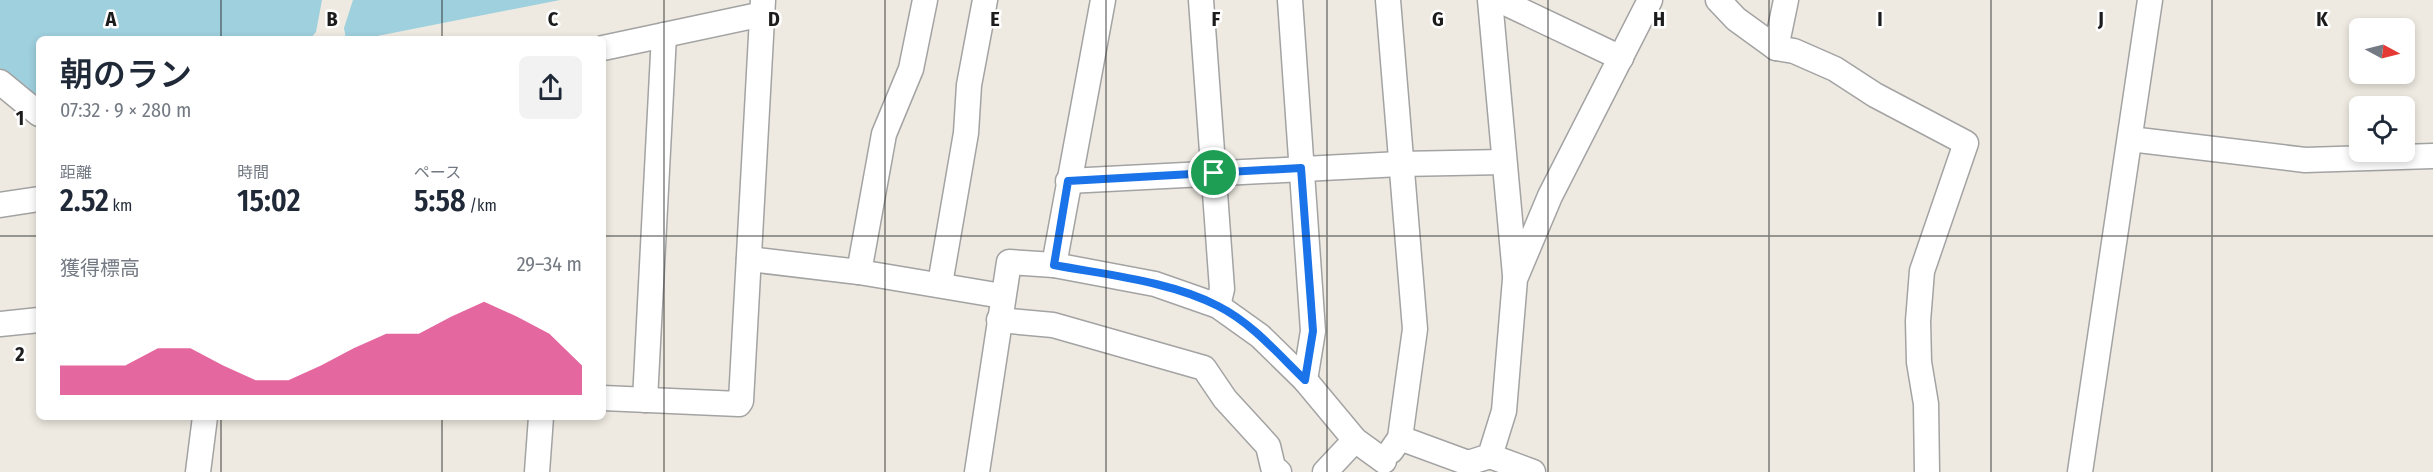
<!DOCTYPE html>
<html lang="ja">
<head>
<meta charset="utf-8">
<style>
	:root { --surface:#fff; --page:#f2f2f3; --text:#1f2937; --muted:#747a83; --accent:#db2777 }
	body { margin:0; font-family:"Fira Sans Condensed","Noto Sans JP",sans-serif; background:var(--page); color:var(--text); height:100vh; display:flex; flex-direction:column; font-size:22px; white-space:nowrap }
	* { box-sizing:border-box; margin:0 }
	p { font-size:20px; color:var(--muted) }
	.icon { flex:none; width:33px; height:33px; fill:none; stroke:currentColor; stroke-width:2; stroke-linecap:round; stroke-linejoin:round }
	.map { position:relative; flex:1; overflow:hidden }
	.drawer { position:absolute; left:36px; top:36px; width:570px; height:384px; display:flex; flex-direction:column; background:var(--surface); border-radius:9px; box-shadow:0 3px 9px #0003 }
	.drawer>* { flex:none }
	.needle { width:39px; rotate:97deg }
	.tools { position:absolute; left:2349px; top:18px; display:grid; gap:12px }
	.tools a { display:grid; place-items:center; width:66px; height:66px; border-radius:9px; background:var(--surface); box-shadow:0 3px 9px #0003; font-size:30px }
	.pin { position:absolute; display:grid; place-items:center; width:51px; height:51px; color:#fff; margin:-26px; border:3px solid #fff; border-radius:50%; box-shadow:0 2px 6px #0007 }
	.round { display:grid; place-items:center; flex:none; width:63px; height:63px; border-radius:9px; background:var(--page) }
	.summary { display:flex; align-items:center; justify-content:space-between; height:102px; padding:0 24px }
	h1 { font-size:33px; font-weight:600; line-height:45px }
	.figures { display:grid; grid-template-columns:repeat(3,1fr); gap:9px; height:102px; padding:6px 24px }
	.figures div { display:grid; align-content:center }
	.figures b { font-size:30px; font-weight:600 }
	.figures small { font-size:16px; font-weight:400 }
	.figures p { font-size:16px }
	.chart { height:168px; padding:12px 24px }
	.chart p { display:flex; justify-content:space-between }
	.chart svg { width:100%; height:108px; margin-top:6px; fill:var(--accent); opacity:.7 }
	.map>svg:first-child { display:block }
	.water { fill:#9fd0de }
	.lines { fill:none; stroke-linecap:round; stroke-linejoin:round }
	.street-casing { stroke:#a3a3a3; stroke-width:27 }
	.street { stroke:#fff; stroke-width:24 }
	.route-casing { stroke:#fff; stroke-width:12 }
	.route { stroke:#1a73e8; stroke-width:8 }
	.grid { fill:none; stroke:#1c1c1c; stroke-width:1.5; stroke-opacity:0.55 }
	.grid-label { font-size:20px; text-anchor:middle; font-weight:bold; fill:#1c1c1c; stroke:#fff; stroke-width:5; stroke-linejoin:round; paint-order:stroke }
</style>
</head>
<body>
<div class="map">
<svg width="2433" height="472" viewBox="0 0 2433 472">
	<rect width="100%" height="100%" fill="#eeeae1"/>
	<!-- water -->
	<g class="water">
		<polygon points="0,0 322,0 316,32 310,39 39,39 39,103 0,68"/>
		<polygon points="353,0 560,0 362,39 346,39 344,28"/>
	</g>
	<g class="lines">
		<defs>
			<g id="street">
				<polyline points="1201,0 1222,289 1218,306"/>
				<polyline points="1290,0 1313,331 1305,380"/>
				<polyline points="1388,0 1415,329 1400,438 1391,451"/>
				<polyline points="1490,0 1515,275"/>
				<polyline points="1499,0 1621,58"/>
				<polyline points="1718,0 1736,19 1776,48 1794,51 1835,69 1875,95 1966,143 1922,271 1918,321 1919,362 1926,404 1927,472"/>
				<polyline points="603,48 763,14"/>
				<polyline points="1776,48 1786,0"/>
				<polyline points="0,82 39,114"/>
				<polyline points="2130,139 2305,160 2433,156"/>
				<polyline points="1068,181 1400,164 1504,162"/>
				<polyline points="0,205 39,199"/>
				<polyline points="749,259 859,272 1002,296"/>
				<polyline points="1054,265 1103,0"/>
				<polyline points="859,272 884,134 911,69 925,0"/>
				<polyline points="940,284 966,133 969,85 985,0"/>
				<polyline points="999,320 1053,325 1204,368 1225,399 1268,446 1273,467 1279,472"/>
				<polyline points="0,324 39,320"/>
				<polyline points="603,398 739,404 741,401 763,0"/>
				<polyline points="645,400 664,35"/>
				<polyline points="1400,438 1468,463 1490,456 1504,411 1515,279 1550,196 1650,0"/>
				<polyline points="1490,456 1533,472"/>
				<polyline points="198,472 205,417"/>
				<polyline points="537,472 541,417"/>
				<polyline points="977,472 1009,262 1054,265 1155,284 1218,306 1260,336 1305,380 1355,440 1384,461"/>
				<polyline points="1325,472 1355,440"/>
				<polyline points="2080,472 2150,0"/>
			</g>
		</defs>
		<!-- street casing -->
		<use href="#street" class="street-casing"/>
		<!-- street -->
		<use href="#street" class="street"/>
	</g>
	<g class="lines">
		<defs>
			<path id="route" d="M 1301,168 L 1313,331 L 1305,380 C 1278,354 1252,323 1218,306 C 1170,281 1106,275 1054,265 L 1068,181 Z"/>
		</defs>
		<!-- route casing -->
		<use href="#route" class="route-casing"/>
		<!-- route -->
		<use href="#route" class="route"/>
	</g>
	<!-- grid -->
	<path class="grid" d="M 221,0 L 221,39M 442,0 L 442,39M 664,0 L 664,472M 885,0 L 885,472M 1106,0 L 1106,472M 1327,0 L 1327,472M 1548,0 L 1548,472M 1769,0 L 1769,472M 1991,0 L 1991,472M 2212,0 L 2212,472M 0,236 L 39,236M 603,236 L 2433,236M 221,417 L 221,472M 442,417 L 442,472"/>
	<g class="grid-label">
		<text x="111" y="26">A</text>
		<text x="332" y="26">B</text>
		<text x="553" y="26">C</text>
		<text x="774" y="26">D</text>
		<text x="995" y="26">E</text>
		<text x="1216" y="26">F</text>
		<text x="1438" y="26">G</text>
		<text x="1659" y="26">H</text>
		<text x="1880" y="26">I</text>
		<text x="2101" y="26">J</text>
		<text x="2322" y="26">K</text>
		<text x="20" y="125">1</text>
		<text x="20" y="361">2</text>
	</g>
</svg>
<div class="tools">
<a><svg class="needle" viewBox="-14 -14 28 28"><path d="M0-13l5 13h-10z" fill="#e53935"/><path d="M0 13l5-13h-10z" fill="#747a83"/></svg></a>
<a><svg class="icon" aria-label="locate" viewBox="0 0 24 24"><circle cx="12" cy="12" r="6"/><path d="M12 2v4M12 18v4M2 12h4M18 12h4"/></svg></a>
</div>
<div class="pin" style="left:1214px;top:173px;background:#1e9e55"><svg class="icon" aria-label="arrive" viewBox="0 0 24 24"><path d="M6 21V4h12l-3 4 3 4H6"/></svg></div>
<section class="drawer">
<div class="summary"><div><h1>朝のラン</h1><p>07:32 · 9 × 280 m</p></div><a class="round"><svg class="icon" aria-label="share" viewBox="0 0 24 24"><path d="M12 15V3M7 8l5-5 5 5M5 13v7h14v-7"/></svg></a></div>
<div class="figures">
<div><p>距離</p><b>2.52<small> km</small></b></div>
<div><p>時間</p><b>15:02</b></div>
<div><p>ペース</p><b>5:58<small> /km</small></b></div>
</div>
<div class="chart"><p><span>獲得標高</span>29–34 m</p>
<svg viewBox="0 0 160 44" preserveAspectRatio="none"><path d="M0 44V32L10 32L20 32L30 25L40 25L50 32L60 38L70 38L80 32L90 25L100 19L110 19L120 12L130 6L140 12L150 19L160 32V44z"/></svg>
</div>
</section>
</div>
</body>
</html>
